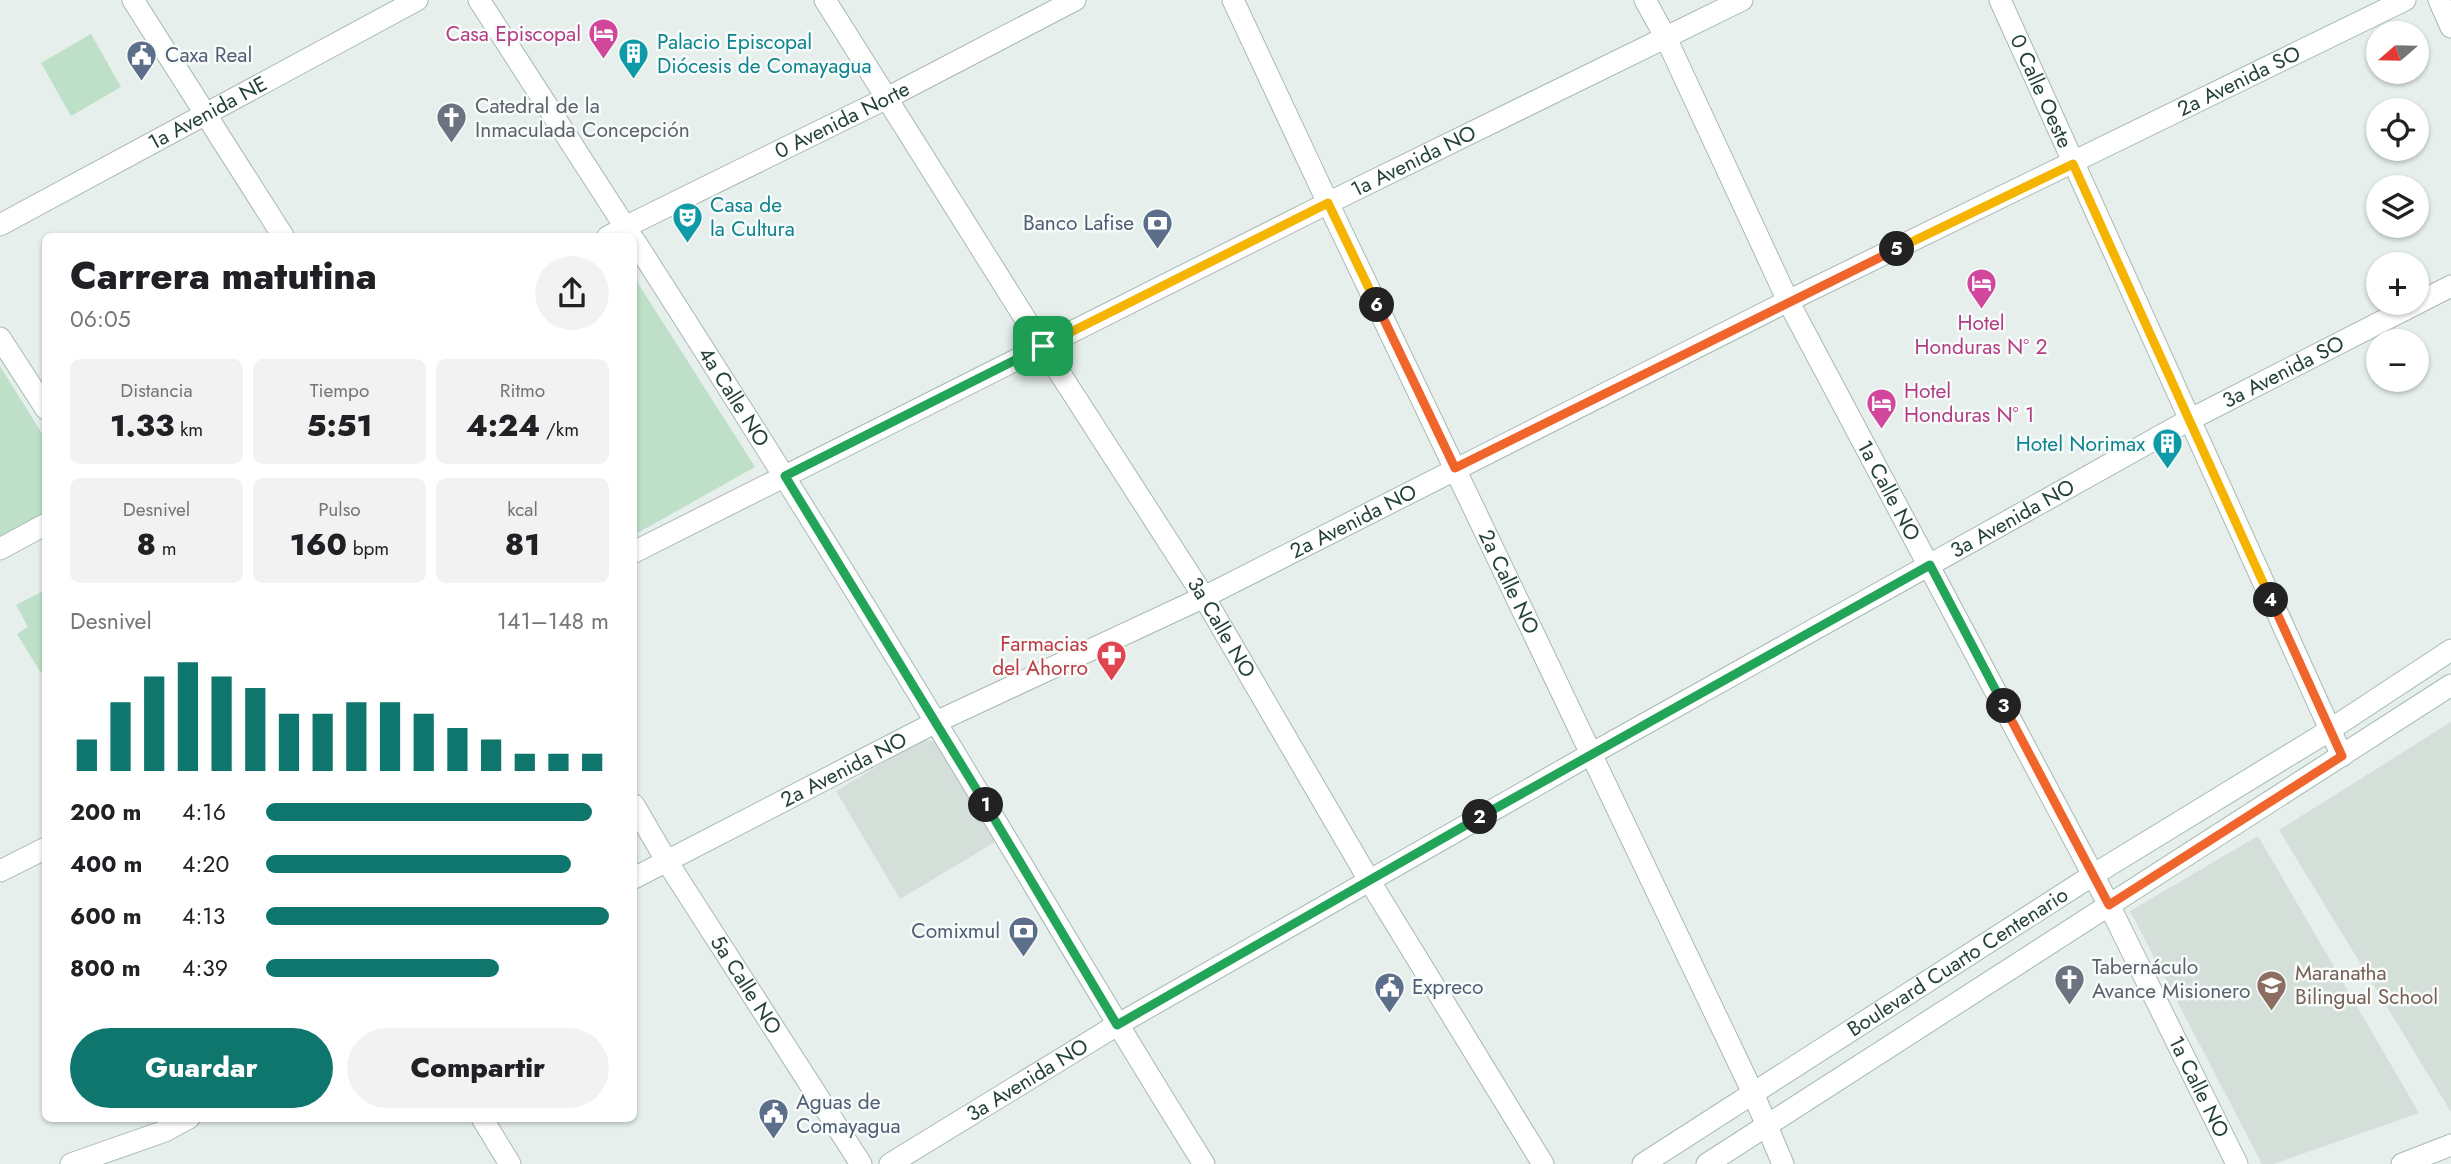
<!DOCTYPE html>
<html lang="es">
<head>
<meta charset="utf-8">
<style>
	:root { --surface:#fff; --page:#f2f2f2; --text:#202124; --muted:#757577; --accent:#0f766e }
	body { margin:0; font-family:Jost,sans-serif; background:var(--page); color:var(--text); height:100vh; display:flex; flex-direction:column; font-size:26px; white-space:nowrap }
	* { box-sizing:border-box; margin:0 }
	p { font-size:23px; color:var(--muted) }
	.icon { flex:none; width:38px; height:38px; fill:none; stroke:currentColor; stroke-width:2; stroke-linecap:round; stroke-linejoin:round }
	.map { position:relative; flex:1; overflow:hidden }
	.side { position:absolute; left:42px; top:233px; width:595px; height:889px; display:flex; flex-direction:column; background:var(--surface); border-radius:10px; box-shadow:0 2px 5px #0004 }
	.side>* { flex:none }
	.needle { width:46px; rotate:250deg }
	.fabs { position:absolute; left:2366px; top:21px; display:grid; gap:14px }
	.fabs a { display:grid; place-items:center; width:63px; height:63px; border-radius:50%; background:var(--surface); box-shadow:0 2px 5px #0004; font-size:35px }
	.pin { position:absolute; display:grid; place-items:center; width:60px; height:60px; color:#fff; margin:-30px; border-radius:14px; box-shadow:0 4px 10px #0006 }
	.km { position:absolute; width:35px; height:35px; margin:-18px; border-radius:50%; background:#222; color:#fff; font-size:19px; line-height:35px; text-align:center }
	.round { display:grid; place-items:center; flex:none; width:74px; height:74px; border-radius:37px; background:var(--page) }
	.overview { display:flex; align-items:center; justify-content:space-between; height:119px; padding:0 28px }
	h1 { font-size:38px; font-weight:800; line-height:52px }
	.figures { display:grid; grid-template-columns:repeat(3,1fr); gap:10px; height:119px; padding:7px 28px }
	.figures div { display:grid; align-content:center; border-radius:10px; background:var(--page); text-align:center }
	.figures b { font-size:30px; font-weight:800 }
	.figures small { font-size:19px; font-weight:400 }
	.figures p { font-size:19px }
	.chart { height:196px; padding:14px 28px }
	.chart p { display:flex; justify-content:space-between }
	.chart svg { width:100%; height:126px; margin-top:7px; stroke:var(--accent); stroke-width:6 }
	.cta { display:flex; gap:14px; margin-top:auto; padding:14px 28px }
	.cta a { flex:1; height:80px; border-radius:42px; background:var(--accent); color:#fff; font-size:28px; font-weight:800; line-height:80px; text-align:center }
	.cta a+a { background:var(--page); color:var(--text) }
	ul { padding:0 28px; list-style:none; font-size:23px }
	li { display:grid; grid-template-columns:112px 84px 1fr; align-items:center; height:52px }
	li i { height:18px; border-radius:9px; background:var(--accent) }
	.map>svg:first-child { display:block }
	.built { fill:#d4dfda }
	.green { fill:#bfe0c8 }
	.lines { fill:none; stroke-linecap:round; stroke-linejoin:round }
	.pedestrian-casing { stroke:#a8b8b2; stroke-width:21 }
	.minor-casing { stroke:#a8b8b2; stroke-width:23 }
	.tertiary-casing { stroke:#a8b8b2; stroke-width:23 }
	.secondary-casing { stroke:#a4bbb3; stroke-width:23 }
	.pedestrian { stroke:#fff; stroke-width:19 }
	.minor { stroke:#fff; stroke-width:21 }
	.tertiary { stroke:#fff; stroke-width:21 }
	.secondary { stroke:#fff; stroke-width:21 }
	.split-1-casing { stroke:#fff; stroke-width:14 }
	.split-2-casing { stroke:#fff; stroke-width:14 }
	.split-3-casing { stroke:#fff; stroke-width:14 }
	.split-4-casing { stroke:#fff; stroke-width:14 }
	.split-5-casing { stroke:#fff; stroke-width:14 }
	.split-6-casing { stroke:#fff; stroke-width:14 }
	.split-7-casing { stroke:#fff; stroke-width:14 }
	.split-1 { stroke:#22a559; stroke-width:9 }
	.split-2 { stroke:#22a559; stroke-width:9 }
	.split-3 { stroke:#22a559; stroke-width:9 }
	.split-4 { stroke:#f0652b; stroke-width:9 }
	.split-5 { stroke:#f5b400; stroke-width:9 }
	.split-6 { stroke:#f0652b; stroke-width:9 }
	.split-7 { stroke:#f5b400; stroke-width:9 }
	.labels { text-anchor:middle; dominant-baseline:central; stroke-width:5; stroke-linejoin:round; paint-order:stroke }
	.hotel-label { font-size:21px; fill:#b23c85; stroke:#f7fbf9; text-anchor:end }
	.culture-label { font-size:21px; fill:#0d838f; stroke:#f7fbf9; text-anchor:start }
	.service-label { font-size:21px; fill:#4e5e75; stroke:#f7fbf9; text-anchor:start }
	.street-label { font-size:21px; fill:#24423a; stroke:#f7fbf9 }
	.worship-label { font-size:21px; fill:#5b616d; stroke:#f7fbf9; text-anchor:start }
	.health-label { font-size:21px; fill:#be3a42; stroke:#f7fbf9; text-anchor:end }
	.education-label { font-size:21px; fill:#785e54; stroke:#f7fbf9; text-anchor:start }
</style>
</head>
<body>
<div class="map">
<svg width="2451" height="1164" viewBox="0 0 2451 1164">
	<rect width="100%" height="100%" fill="#e6efeb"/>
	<!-- built -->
	<g class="built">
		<polygon points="2451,722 2451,1112 2279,830"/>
		<polygon points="921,740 935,741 995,842 900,899 836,791"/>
		<polygon points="2258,836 2419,1113 2273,1164 2262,1164 2130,911"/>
	</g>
	<!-- green -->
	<g class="green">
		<polygon points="91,34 121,87 71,116 41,63"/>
		<polygon points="634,277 755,467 634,535"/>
		<polygon points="0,366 46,440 45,513 0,538"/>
		<polygon points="45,590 45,671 41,673 17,634 28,627 16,605"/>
	</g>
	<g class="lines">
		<defs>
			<polyline id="pedestrian" points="607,236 625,227"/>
			<g id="minor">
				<polyline points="133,0 283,236"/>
				<path id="s1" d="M 1645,0 L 1666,38 L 1788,301 L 2109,905 L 2237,1164"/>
				<polyline points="2439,0 2451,27"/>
				<path id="s2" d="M 625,227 L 887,98 L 1075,0"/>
				<polyline points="0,338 46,409"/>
				<polyline points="0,549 46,524"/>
				<path id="s3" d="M 634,552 L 1328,203 L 1742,0"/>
				<path id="s4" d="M 634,805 L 666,860 L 861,1164"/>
				<polyline points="0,871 46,848"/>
				<path id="s5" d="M 634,878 L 936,722 L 1204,597 L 1788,301 L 2405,0"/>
				<polyline points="1753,1093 1783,1164"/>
				<polyline points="482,1118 510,1164"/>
				<polyline points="71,1164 165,1131 189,1118"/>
				<path id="s6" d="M 890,1164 L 1117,1025 L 1591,754 L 2189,420 L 2451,286"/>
				<polyline points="2402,1164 2451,1145"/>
			</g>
			<g id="tertiary">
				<polyline points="479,0 631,236"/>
				<path id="s7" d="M 825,0 L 1043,347 L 1204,597 L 1369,880 L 1543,1164"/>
				<path id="s8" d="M 1233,0 L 1328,203 L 1753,1093"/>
				<path id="s9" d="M 2000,0 L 2342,756"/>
				<path id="s10" d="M 0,225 L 417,0"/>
				<path id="s11" d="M 634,240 C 736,399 837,559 935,721 C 1025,868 1112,1018 1204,1164"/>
			</g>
			<g id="secondary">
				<path id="s12" d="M 1643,1164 L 2093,875 L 2322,735 L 2451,650"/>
				<polyline points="1707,1164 2451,685"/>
			</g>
		</defs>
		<!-- pedestrian casing -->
		<use href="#pedestrian" class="pedestrian-casing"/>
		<!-- minor casing -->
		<use href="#minor" class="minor-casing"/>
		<!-- tertiary casing -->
		<use href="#tertiary" class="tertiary-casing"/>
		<!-- secondary casing -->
		<use href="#secondary" class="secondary-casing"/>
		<!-- pedestrian -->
		<use href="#pedestrian" class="pedestrian"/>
		<!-- minor -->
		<use href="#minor" class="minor"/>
		<!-- tertiary -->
		<use href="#tertiary" class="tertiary"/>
		<!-- secondary -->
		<use href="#secondary" class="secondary"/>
	</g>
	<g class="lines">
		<defs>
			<polyline id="split-1" points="986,805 785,476 1043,346"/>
			<polyline id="split-2" points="986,805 1117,1025 1480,817"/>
			<polyline id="split-3" points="1480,817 1930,565 2004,706"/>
			<polyline id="split-4" points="2004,706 2109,905 2342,756 2271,600"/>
			<polyline id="split-5" points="1897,249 2073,164 2271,600"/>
			<polyline id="split-6" points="1377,305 1455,468 1897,249"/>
			<polyline id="split-7" points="1043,346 1328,203 1377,305"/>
		</defs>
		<!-- split-1 casing -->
		<use href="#split-1" class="split-1-casing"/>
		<!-- split-2 casing -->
		<use href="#split-2" class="split-2-casing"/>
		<!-- split-3 casing -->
		<use href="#split-3" class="split-3-casing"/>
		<!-- split-4 casing -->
		<use href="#split-4" class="split-4-casing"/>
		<!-- split-5 casing -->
		<use href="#split-5" class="split-5-casing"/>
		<!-- split-6 casing -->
		<use href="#split-6" class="split-6-casing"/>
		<!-- split-7 casing -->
		<use href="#split-7" class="split-7-casing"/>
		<!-- split-1 -->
		<use href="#split-1" class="split-1"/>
		<!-- split-2 -->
		<use href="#split-2" class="split-2"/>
		<!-- split-3 -->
		<use href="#split-3" class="split-3"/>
		<!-- split-4 -->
		<use href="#split-4" class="split-4"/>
		<!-- split-5 -->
		<use href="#split-5" class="split-5"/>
		<!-- split-6 -->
		<use href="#split-6" class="split-6"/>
		<!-- split-7 -->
		<use href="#split-7" class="split-7"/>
	</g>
	<!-- icons -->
	<defs>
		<symbol id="hotel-pin" viewBox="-11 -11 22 30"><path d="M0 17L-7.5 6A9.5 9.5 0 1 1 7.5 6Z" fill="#d1479c" stroke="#f7fbf9"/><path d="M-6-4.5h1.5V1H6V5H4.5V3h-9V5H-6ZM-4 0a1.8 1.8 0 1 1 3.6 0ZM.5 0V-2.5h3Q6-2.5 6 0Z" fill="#fff"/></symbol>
		<symbol id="building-pin" viewBox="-11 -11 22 30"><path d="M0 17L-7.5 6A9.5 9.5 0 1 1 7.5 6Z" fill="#0f9aa8" stroke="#f7fbf9"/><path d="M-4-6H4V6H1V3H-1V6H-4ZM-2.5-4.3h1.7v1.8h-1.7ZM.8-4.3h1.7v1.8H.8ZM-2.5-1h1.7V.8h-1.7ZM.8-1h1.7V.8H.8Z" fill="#fff"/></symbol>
		<symbol id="civic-pin" viewBox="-11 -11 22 30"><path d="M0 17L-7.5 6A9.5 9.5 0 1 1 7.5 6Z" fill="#5c6f8a" stroke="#f7fbf9"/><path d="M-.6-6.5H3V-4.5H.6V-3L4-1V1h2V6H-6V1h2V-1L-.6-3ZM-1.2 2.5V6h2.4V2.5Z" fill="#fff"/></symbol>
		<symbol id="church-pin" viewBox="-11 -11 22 30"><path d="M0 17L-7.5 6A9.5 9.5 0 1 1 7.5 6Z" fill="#6b7280" stroke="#f7fbf9"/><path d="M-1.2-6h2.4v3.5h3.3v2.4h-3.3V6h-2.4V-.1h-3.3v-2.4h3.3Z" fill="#fff"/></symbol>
		<symbol id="theatre-pin" viewBox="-11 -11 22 30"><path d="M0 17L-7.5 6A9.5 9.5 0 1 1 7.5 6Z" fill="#0f9aa8" stroke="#f7fbf9"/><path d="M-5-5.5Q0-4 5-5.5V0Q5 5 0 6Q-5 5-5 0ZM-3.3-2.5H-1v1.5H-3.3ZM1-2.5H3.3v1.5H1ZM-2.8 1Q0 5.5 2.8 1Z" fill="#fff"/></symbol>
		<symbol id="bank-pin" viewBox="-11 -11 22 30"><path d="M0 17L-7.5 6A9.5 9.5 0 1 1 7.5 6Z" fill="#5c6f8a" stroke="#f7fbf9"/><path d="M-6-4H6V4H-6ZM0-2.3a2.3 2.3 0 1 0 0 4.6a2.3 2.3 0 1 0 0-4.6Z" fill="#fff"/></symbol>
		<symbol id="pharmacy-pin" viewBox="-11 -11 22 30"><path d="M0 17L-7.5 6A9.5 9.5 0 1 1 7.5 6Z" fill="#e0444e" stroke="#f7fbf9"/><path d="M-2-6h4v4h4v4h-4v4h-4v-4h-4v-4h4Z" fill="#fff"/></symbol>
		<symbol id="school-pin" viewBox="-11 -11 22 30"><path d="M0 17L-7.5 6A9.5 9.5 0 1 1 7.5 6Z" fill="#8d6e63" stroke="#f7fbf9"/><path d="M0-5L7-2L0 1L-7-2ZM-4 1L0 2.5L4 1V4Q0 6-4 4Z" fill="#fff"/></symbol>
	</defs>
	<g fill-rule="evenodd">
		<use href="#hotel-pin" x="586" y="16" width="35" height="47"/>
		<use href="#building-pin" x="616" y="36" width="35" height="47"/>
		<use href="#civic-pin" x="124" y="38" width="35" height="47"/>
		<use href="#church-pin" x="434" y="100" width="35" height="47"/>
		<use href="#theatre-pin" x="670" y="200" width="35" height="47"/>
		<use href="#bank-pin" x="1140" y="206" width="35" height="47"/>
		<use href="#hotel-pin" x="1964" y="266" width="35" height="47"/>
		<use href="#hotel-pin" x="1864" y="386" width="35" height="47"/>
		<use href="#building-pin" x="2150" y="426" width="35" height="47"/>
		<use href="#pharmacy-pin" x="1094" y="638" width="35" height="47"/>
		<use href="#bank-pin" x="1006" y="914" width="35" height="47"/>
		<use href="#church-pin" x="2052" y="962" width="35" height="47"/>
		<use href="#school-pin" x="2254" y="968" width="35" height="47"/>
		<use href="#civic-pin" x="1372" y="970" width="35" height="47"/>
		<use href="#civic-pin" x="756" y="1096" width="35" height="47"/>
	</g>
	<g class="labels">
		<!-- hotel labels -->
		<g class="hotel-label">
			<text x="581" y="34">Casa Episcopal</text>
			<text x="1981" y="323" text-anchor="middle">Hotel<tspan x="1981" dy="24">Honduras Nº 2</tspan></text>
			<text x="1904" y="391" text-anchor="start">Hotel<tspan x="1904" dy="24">Honduras Nº 1</tspan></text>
		</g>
		<!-- culture labels -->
		<g class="culture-label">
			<text x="657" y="42">Palacio Episcopal<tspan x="657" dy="24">Diócesis de Comayagua</tspan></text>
			<text x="710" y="205">Casa de<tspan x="710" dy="24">la Cultura</tspan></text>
			<text x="2145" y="444" text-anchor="end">Hotel Norimax</text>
		</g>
		<!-- service labels -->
		<g class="service-label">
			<text x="165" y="55">Caxa Real</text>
			<text x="1134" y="223" text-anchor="end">Banco Lafise</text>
			<text x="1000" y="931" text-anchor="end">Comixmul</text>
			<text x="1412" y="987">Expreco</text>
			<text x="796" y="1102">Aguas de<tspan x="796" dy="24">Comayagua</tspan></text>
		</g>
		<!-- street labels -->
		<g class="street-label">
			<text stroke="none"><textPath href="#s5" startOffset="1792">2a Avenida SO</textPath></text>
			<text stroke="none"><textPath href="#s9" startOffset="100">0 Calle Oeste</textPath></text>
			<text stroke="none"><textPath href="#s10" startOffset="236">1a Avenida NE</textPath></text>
			<text stroke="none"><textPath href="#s2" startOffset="242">0 Avenida Norte</textPath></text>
			<text stroke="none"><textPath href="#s3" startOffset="872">1a Avenida NO</textPath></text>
			<text stroke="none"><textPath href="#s6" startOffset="1603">3a Avenida SO</textPath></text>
			<text stroke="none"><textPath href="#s11" startOffset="186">4a Calle NO</textPath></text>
			<text stroke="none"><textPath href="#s1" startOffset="548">1a Calle NO</textPath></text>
			<text stroke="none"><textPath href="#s6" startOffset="1295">3a Avenida NO</textPath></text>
			<text stroke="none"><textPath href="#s5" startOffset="803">2a Avenida NO</textPath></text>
			<text stroke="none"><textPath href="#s8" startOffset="644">2a Calle NO</textPath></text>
			<text stroke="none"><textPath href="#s7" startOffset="742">3a Calle NO</textPath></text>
			<text stroke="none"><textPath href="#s5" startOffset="236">2a Avenida NO</textPath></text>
			<text stroke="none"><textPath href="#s12" startOffset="374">Boulevard Cuarto Centenario</textPath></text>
			<text stroke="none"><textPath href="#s4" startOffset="212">5a Calle NO</textPath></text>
			<text stroke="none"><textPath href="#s6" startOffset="161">3a Avenida NO</textPath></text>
			<text stroke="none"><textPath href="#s1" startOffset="1220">1a Calle NO</textPath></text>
		</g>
		<!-- worship labels -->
		<g class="worship-label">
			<text x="475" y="106">Catedral de la<tspan x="475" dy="24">Inmaculada Concepción</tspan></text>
			<text x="2092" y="967">Tabernáculo<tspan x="2092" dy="24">Avance Misionero</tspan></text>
		</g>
		<!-- health labels -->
		<g class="health-label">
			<text x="1088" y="644">Farmacias<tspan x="1088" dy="24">del Ahorro</tspan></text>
		</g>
		<!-- education labels -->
		<g class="education-label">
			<text x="2295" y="973">Maranatha<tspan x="2295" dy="24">Bilingual School</tspan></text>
		</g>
	</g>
</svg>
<div class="fabs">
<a><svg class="needle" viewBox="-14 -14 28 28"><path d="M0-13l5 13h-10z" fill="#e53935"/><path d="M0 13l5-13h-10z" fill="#757577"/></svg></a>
<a><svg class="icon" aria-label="locate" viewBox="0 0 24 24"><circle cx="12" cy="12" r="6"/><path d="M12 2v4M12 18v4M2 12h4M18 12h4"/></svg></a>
<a><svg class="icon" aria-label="layers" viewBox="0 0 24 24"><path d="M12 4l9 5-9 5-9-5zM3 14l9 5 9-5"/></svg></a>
<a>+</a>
<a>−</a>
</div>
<div class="pin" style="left:1043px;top:346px;background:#1e9e55"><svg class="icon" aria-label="arrive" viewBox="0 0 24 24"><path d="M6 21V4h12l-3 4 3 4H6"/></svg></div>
<b class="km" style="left:986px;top:805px">1</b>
<b class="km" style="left:1480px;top:817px">2</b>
<b class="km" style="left:2004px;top:706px">3</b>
<b class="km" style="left:2271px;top:600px">4</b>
<b class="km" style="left:1897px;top:249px">5</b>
<b class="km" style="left:1377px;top:305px">6</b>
<section class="side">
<div class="overview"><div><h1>Carrera matutina</h1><p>06:05</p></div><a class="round"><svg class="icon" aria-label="share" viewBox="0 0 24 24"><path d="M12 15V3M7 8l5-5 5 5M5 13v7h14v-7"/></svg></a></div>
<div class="figures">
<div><p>Distancia</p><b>1.33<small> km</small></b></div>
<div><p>Tiempo</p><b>5:51</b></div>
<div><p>Ritmo</p><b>4:24<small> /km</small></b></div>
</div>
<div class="figures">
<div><p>Desnivel</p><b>8<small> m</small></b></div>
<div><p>Pulso</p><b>160<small> bpm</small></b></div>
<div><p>kcal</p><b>81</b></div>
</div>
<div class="chart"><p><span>Desnivel</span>141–148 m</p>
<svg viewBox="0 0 160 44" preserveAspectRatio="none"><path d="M5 44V33M15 44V20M25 44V11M35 44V6M45 44V11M55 44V15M65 44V24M75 44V24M85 44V20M95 44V20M105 44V24M115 44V29M125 44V33M135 44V38M145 44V38M155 44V38"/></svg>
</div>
<ul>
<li><b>200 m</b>4:16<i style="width:95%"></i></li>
<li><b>400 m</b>4:20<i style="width:89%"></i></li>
<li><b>600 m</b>4:13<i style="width:100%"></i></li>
<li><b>800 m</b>4:39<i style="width:68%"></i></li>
</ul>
<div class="cta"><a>Guardar</a><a>Compartir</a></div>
</section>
</div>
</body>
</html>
